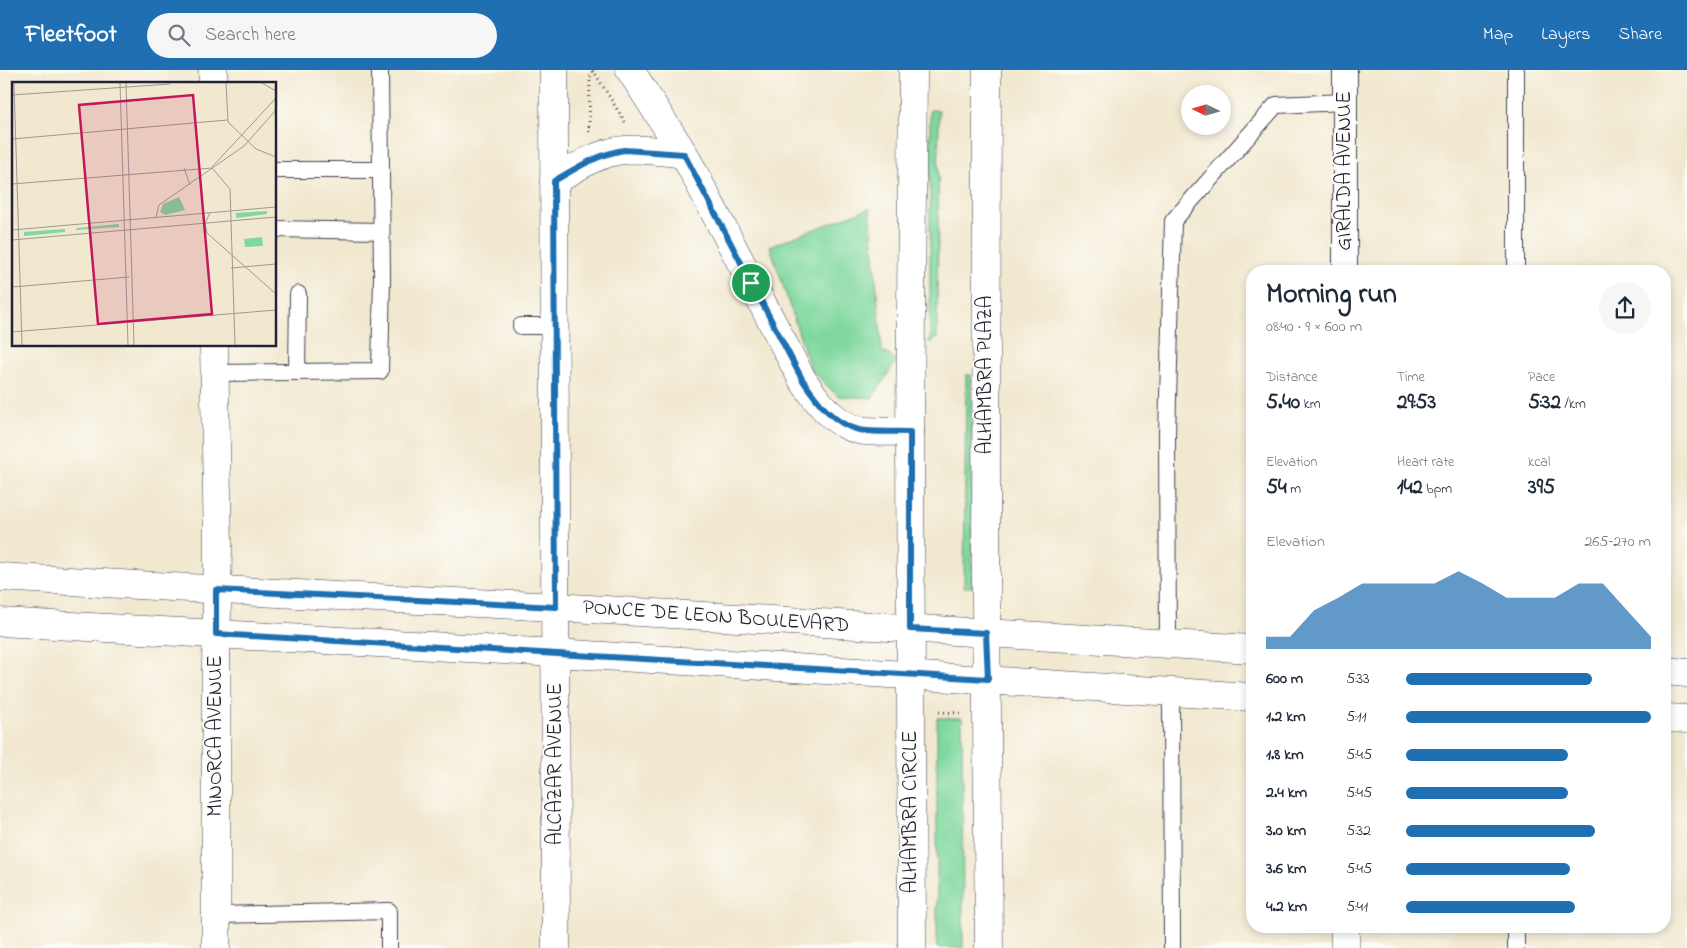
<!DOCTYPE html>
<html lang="en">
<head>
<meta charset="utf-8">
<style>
	:root { --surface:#fff; --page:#f6f6f7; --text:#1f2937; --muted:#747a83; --accent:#1f6fb2 }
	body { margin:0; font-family:"Indie Flower",sans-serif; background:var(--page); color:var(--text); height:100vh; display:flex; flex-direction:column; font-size:19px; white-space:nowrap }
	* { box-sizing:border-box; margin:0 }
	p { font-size:16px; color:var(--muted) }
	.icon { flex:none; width:28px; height:28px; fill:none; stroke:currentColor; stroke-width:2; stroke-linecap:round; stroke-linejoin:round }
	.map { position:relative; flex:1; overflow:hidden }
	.drawer { position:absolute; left:1246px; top:195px; width:425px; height:668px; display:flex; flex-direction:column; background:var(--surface); border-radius:20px; box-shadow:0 2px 8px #0003 }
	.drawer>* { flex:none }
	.needle { width:32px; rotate:275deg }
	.controls { position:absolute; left:1181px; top:15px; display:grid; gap:10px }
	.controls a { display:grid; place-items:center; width:50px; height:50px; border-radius:50%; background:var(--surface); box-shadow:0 2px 8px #0003; font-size:25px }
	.pin { position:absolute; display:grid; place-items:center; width:42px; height:42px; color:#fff; margin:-21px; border:2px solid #fff; border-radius:50%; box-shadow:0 1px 5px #0007 }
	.round { display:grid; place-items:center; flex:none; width:52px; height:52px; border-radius:26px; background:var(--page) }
	.overview { display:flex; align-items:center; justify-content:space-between; height:85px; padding:0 20px }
	h1 { font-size:28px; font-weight:700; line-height:38px }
	.figures { display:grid; grid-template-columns:repeat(3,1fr); gap:8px; height:85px; padding:5px 20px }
	.figures div { display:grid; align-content:center }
	.figures b { font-size:21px; font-weight:700 }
	.figures small { font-size:14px; font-weight:400 }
	.figures p { font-size:14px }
	.chart { height:140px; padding:10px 20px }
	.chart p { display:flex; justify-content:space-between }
	.chart svg { width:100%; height:90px; margin-top:5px; fill:var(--accent); opacity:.7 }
	ul { padding:0 20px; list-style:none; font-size:16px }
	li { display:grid; grid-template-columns:80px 60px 1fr; align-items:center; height:38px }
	li i { height:12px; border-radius:6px; background:var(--accent) }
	header { display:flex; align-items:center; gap:30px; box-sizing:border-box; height:70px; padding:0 25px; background:var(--accent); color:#fff }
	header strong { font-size:24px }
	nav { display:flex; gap:28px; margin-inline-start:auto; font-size:18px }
	.search { width:350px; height:45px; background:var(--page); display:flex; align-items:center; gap:12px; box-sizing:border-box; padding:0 18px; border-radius:28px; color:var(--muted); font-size:19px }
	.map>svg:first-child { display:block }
	.green { fill:#7fd89e; stroke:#507d6c }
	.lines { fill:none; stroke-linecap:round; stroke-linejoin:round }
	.service-casing { stroke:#414051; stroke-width:18 }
	.pedestrian-casing { stroke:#414051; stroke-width:26 }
	.minor-casing { stroke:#414051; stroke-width:29 }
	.tertiary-casing { stroke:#414051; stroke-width:29 }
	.path { stroke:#414051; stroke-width:3; stroke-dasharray:1 4; stroke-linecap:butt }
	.service { stroke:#fff; stroke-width:16 }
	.pedestrian { stroke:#fff; stroke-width:24 }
	.minor { stroke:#fff; stroke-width:28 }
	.tertiary { stroke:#fff; stroke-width:28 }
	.route-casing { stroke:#fff; stroke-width:10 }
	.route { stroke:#1f6fb2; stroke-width:6 }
	.labels { text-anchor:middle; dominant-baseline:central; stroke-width:4; stroke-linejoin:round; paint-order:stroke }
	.street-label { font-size:21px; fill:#22223b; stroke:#fdfcf7 }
	.inset-road { fill:none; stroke:#9e9994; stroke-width:1 }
	.view { fill:#c2185b; fill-opacity:0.15; stroke:#c2185b; stroke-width:2.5 }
	.inset-edge { fill:none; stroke:#22223b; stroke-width:2.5 }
</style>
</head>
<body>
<header>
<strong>Fleetfoot</strong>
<div class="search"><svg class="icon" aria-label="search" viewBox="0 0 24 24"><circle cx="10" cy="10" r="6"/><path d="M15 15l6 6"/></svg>Search here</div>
<nav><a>Map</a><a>Layers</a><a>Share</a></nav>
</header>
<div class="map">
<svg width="1687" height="878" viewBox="0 0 1687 878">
	<rect width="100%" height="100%" fill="#fdfcf7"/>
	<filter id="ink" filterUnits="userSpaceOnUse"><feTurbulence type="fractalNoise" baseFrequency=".02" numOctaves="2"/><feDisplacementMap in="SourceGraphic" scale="10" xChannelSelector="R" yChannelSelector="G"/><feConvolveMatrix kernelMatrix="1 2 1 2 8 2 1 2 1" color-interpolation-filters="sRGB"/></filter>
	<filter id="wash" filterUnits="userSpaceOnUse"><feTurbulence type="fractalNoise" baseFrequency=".0096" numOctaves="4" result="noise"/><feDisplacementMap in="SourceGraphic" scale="20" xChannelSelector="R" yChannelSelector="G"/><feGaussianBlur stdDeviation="1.12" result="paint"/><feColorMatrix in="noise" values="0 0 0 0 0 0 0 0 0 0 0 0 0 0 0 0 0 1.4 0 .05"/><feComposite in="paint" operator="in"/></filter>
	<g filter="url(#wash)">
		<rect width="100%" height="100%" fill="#f1e8cf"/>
		<!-- green -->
		<g class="green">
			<polygon points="930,40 939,40 937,268 930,273"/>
			<polygon points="870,138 882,281 897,290 872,328 838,326 811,300 770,176"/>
			<polygon points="966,305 971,305 972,517 964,517"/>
			<polygon points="937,648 962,648 963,878 937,878"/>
		</g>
	</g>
	<g filter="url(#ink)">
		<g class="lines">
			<defs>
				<g id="service">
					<polyline points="1516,0 1516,201"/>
					<polyline points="275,100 380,100"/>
					<polyline points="275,159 381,161"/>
					<polyline points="521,256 554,256"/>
					<polyline points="297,302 298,224"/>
					<polyline points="214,303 380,301 382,208 380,0"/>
					<polyline points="1168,574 1167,365 1173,151 1276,35 1345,32"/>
					<polyline points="1171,621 1172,878"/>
					<polyline points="216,845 389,841 389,878"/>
					<polyline points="1516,878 1516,856"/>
				</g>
				<polyline id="pedestrian" points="1345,0 1345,201"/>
				<g id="minor">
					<polyline points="213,0 213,14"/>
					<polyline points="554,0 556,878"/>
					<path d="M 630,0 L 684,84 L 802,309 C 816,330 833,354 859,360 C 874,363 895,361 910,362"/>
					<path d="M 554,111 C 576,98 598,82 625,80 C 644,78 664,82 684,84"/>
					<polyline points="214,275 218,475 216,598 216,878"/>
					<polyline points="1345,856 1345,878"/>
				</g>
				<g id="tertiary">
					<polyline points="987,0 986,530 989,878"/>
					<polyline points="0,507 258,522 556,537 1252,579"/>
					<polyline points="0,552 556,583 1252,627"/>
					<polyline points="1665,601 1687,603"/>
					<polyline points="1665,648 1687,649"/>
					<polyline points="912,878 910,362 913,0"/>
				</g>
			</defs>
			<!-- service casing -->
			<use href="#service" class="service-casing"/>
			<!-- pedestrian casing -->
			<use href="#pedestrian" class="pedestrian-casing"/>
			<!-- minor casing -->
			<use href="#minor" class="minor-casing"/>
			<!-- tertiary casing -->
			<use href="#tertiary" class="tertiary-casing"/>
			<!-- path -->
			<g class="path">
				<polyline points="593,0 625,52"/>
				<polyline points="589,62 590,8 593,0"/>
				<polyline points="939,642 961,643"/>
			</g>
			<!-- service -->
			<use href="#service" class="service"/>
			<!-- pedestrian -->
			<use href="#pedestrian" class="pedestrian"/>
			<!-- minor -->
			<use href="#minor" class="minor"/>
			<!-- tertiary -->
			<use href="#tertiary" class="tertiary"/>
		</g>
	</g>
	<g class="lines" filter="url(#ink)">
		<defs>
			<path id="route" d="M 624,80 L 684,84 L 802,309 C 816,330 833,354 859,360 C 875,363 894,361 910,362 L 910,559 L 986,563 L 988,609 L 216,564 L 216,520 L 556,537 L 554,111 C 578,97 596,85 624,80 Z"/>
		</defs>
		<!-- route casing -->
		<use href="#route" class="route-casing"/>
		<!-- route -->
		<use href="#route" class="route"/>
	</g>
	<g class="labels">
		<!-- street labels -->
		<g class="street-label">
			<text transform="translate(1345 101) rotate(-90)">GIRALDA AVENUE</text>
			<text transform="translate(986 305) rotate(-90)">ALHAMBRA PLAZA</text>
			<text transform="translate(716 547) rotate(4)">PONCE DE LEON BOULEVARD</text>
			<text transform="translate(216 666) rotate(-90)">MINORCA AVENUE</text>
			<text transform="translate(556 694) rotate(-90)">ALCAZAR AVENUE</text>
			<text transform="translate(911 742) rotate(-90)">ALHAMBRA CIRCLE</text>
		</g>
	</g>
	<!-- overview -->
	<g transform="translate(12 12)">
		<rect width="264" height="264" fill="#f1e8cf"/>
		<path d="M 167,115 L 173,128 L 153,133 L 148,130 L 151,122 ZM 255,129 L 255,132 L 224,136 L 224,131 ZM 107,142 L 107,145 L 64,148 L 65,146 ZM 53,147 L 53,150 L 12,154 L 12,150 ZM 250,155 L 251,164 L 233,165 L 232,157 Z" fill="#7fd89e"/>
		<path class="inset-road" d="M 2,1 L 10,263M 108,1 L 116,263M 114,1 L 122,263M 214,1 L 216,40 L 244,67 L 264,75M 250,1 L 264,9M 0,13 L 158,2M 0,57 L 215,38M 200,85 L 264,16M 172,86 L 178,103M 200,86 L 218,107 L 223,263M 0,102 L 200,86M 198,131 L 193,141 L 195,151 L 264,212M 144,135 L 147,123 L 232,64 L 264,28M 0,148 L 264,125M 0,158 L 264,135M 219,186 L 264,182M 0,205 L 117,195M 0,250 L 264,228"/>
		<path class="view" d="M 181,13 L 200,232 L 86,242 L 67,23 Z"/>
		<rect width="264" height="264" class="inset-edge"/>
	</g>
</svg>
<div class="controls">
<a><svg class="needle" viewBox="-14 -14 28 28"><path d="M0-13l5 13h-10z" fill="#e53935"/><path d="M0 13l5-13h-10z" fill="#747a83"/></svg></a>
</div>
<div class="pin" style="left:751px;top:213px;background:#1e9e55"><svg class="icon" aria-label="arrive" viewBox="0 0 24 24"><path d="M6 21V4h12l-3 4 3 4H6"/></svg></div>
<section class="drawer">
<div class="overview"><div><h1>Morning run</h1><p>08:40 · 9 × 600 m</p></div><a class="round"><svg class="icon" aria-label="share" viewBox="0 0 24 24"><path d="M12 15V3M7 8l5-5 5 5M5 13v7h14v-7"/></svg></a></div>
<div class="figures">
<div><p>Distance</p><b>5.40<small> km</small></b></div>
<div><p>Time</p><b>29:53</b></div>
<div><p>Pace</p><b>5:32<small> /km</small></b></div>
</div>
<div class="figures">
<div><p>Elevation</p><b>54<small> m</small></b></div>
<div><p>Heart rate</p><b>142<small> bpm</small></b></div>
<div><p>kcal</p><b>395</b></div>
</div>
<div class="chart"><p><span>Elevation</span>265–270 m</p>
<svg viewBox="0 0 160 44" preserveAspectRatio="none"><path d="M0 44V38L10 38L20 25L30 19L40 12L50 12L60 12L70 12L80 6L90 12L100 19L110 19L120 19L130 12L140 12L150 25L160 38V44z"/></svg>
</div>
<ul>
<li><b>600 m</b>5:33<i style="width:76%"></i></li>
<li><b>1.2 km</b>5:11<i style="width:100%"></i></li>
<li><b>1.8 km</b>5:45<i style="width:66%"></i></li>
<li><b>2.4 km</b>5:45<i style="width:66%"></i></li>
<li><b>3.0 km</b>5:32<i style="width:77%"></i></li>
<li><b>3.6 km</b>5:45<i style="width:67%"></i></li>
<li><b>4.2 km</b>5:41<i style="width:69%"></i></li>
</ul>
</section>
</div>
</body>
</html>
